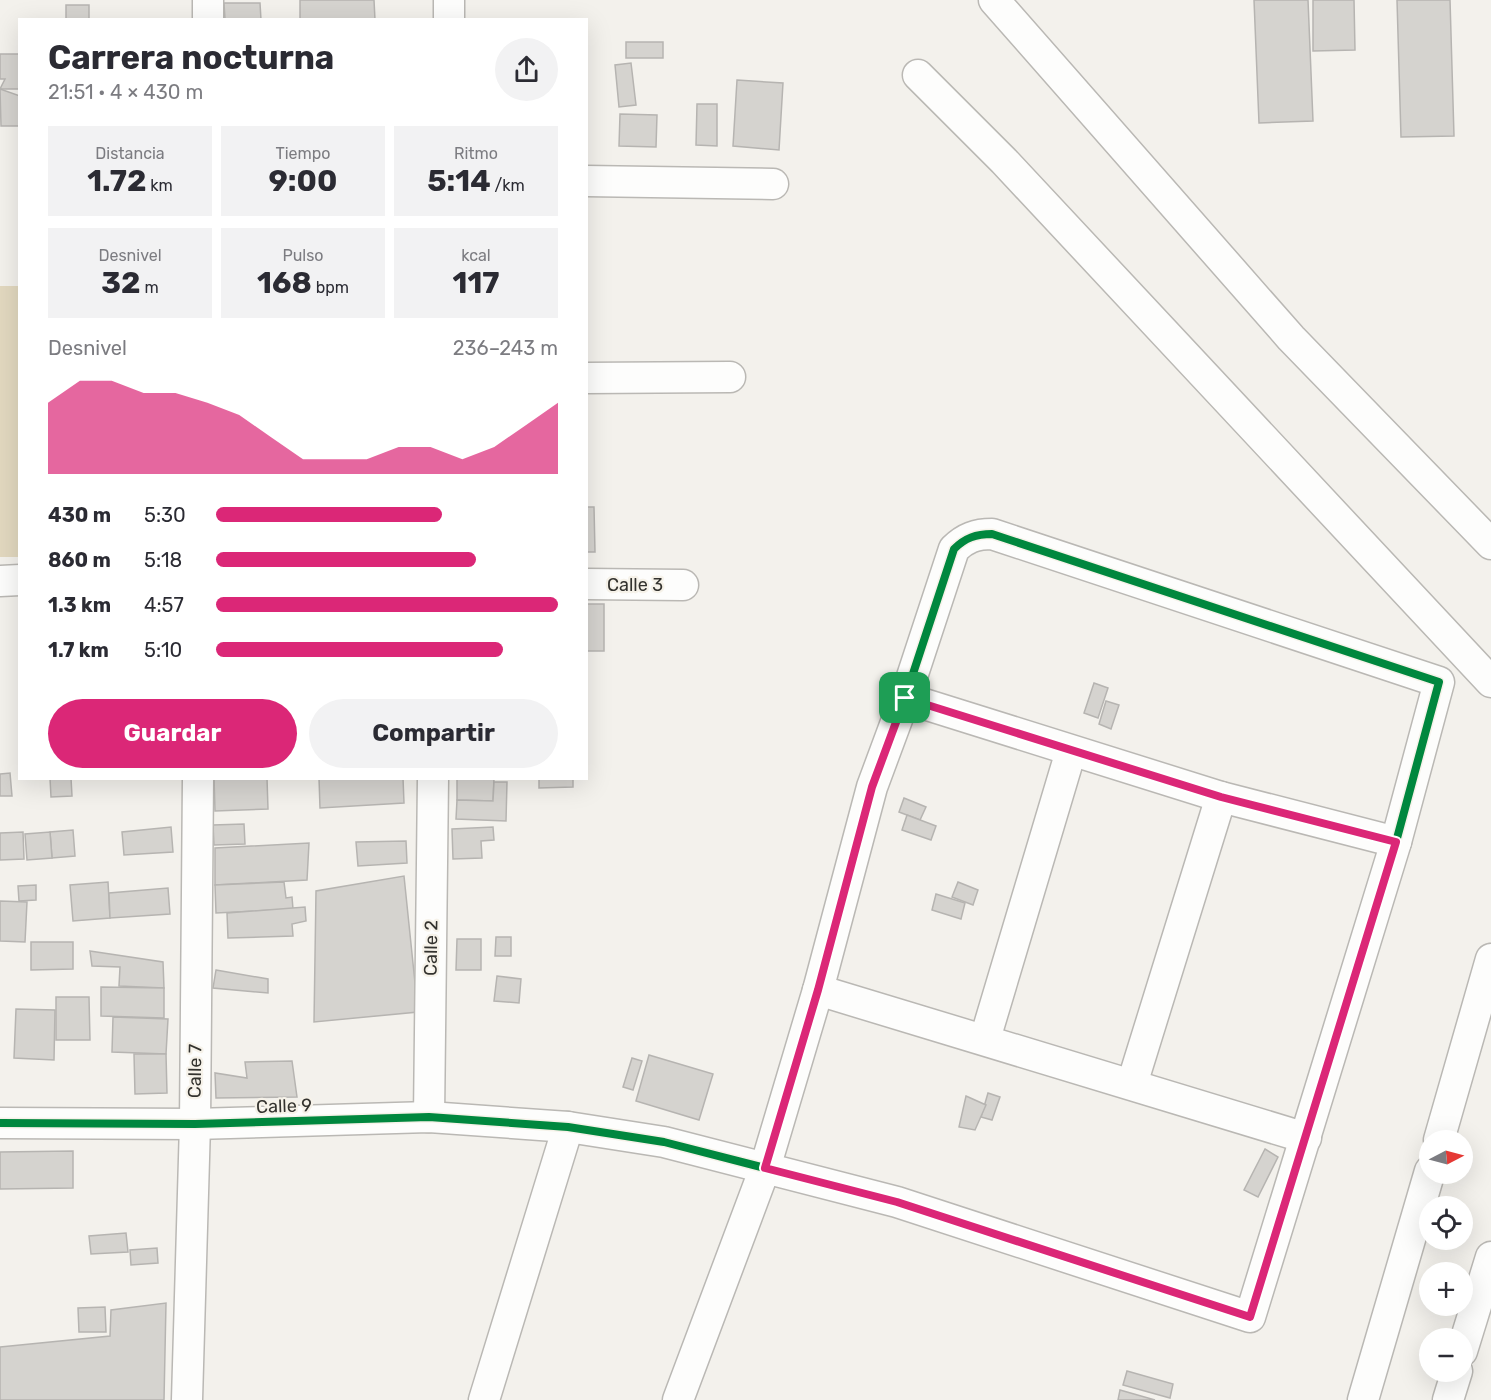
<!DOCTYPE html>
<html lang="es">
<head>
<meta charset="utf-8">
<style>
	:root { --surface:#fff; --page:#f2f2f3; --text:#2b2b33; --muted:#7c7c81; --accent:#db2777 }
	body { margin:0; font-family:Rubik,sans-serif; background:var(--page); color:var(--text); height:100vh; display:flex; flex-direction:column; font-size:22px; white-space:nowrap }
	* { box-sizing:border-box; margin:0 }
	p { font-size:20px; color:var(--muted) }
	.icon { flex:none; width:33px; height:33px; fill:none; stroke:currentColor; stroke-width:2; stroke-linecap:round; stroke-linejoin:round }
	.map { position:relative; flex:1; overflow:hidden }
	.panel { position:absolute; left:18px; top:18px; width:570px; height:762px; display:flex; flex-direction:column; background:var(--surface); border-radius:0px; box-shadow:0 6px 24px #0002 }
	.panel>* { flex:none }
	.needle { width:39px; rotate:84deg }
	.controls { position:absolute; left:1419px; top:1130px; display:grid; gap:12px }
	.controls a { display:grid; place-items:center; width:54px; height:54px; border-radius:50%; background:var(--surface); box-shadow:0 6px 24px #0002; font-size:30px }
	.pin { position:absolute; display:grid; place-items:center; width:51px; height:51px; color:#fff; margin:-26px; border-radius:12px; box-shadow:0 3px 9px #0006 }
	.round { display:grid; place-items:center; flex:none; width:63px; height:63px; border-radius:32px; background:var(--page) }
	.head { display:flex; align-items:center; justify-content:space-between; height:102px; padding:0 30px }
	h1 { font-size:33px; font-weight:700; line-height:45px }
	.metrics { display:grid; grid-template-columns:repeat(3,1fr); gap:9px; height:102px; padding:6px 30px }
	.metrics div { display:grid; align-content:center; border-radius:0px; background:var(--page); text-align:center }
	.metrics b { font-size:30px; font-weight:700 }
	.metrics small { font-size:16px; font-weight:400 }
	.metrics p { font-size:16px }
	.chart { height:168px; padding:12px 30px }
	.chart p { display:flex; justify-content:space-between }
	.chart svg { width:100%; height:108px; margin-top:6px; fill:var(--accent); opacity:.7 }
	.cta { display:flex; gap:12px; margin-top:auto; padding:12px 30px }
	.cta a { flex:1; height:69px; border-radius:36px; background:var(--accent); color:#fff; font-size:24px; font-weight:700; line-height:69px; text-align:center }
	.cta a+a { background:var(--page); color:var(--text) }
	ul { padding:0 30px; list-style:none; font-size:20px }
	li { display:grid; grid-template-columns:96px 72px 1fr; align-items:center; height:45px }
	li i { height:15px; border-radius:8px; background:var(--accent) }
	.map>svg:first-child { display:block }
	.green { fill:#e2d8bf }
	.building { fill:#d5d3cf; stroke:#b6b4b1; stroke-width:1.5 }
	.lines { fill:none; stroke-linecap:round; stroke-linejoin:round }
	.minor-casing { stroke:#bab8b4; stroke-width:33 }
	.minor { stroke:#fdfdfc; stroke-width:30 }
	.cycleway-casing { stroke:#f6f2e9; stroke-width:11 }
	.cycleway { stroke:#00873e; stroke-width:8 }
	.route-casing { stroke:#fff; stroke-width:12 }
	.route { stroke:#db2777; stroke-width:8 }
	.labels { text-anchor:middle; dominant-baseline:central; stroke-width:4.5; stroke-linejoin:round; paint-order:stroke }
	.street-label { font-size:18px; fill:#33322e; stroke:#f6f2e9 }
</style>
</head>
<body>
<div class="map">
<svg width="1491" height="1400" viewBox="0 0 1491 1400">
	<rect width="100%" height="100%" fill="#f3f1ec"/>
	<!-- green -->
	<rect class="green" x="0" y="286" width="19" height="271"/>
	<!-- building -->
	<g class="building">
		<polygon points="300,0 374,0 375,20 300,20"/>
		<polygon points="1254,0 1308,0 1313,121 1259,123"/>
		<polygon points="1313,0 1354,0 1355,50 1313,51"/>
		<polygon points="1397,0 1450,0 1454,136 1401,137"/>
		<polygon points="224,3 260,3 261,20 225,20"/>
		<rect x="66" y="5" width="23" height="15"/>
		<rect x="626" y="42" width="37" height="16"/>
		<polygon points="0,54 20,54 20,89 0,89 5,79 0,79"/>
		<polygon points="631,63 636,105 619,107 615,65"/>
		<polygon points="737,80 783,83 779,150 733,146"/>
		<polygon points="0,89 20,96 20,126 1,126"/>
		<polygon points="697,104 717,104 717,146 696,145"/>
		<polygon points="620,114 657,115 656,147 619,146"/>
		<polygon points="586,507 594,507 595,552 586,552"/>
		<rect x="586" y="604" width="18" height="47"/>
		<polygon points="1094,683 1108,688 1098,718 1084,713"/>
		<polygon points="1106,701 1119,705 1111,729 1099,724"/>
		<polygon points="10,773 12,796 0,796 0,774"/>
		<polygon points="50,778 71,778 72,796 51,797"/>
		<polygon points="214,778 267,778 268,809 215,811"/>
		<polygon points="319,778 403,778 404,803 320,808"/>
		<polygon points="457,778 494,778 493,801 457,800"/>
		<polygon points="539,778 573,778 573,787 539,788"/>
		<polygon points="494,782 507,782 506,821 456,819 457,800 493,801"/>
		<polygon points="904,798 926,807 920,820 899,812"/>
		<polygon points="907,815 936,826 931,840 902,830"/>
		<polygon points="244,824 245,844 214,845 213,825"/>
		<polygon points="171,827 173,852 124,855 122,832"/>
		<polygon points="493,827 494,840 481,841 482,858 453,859 452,829"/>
		<polygon points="73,830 75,856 52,858 50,832"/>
		<polygon points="23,832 24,859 0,860 0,833"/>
		<polygon points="50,832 52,858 27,860 25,834"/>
		<polygon points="406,841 407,863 358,866 356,842"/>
		<polygon points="309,843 307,880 215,885 215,848"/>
		<polygon points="404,876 418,1012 314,1022 316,891"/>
		<polygon points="108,882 110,918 73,921 70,885"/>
		<polygon points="284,882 286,898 292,897 293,909 216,913 215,885"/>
		<polygon points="958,882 978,890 973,905 952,897"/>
		<polygon points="36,885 36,900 19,901 18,886"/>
		<polygon points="168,888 170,914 110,918 109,893"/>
		<polygon points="936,894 965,903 961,919 932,910"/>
		<polygon points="0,901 27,902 25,942 0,941"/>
		<polygon points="305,907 306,921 292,924 293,936 228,938 227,913"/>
		<polygon points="496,937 511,937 511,956 495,956"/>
		<polygon points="457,939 481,939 481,970 456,970"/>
		<polygon points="31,942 73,942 73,969 31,970"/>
		<polygon points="90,951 163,962 164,988 119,986 120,967 92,966"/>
		<polygon points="216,970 268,979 268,993 213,988"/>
		<polygon points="497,976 521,979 519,1003 494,1001"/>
		<polygon points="101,987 164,988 164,1018 101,1016"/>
		<polygon points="56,997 89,997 90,1040 56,1040"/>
		<polygon points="16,1009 55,1010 54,1060 14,1058"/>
		<polygon points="113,1017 168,1019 166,1054 112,1052"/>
		<polygon points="134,1054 166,1054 167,1093 135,1094"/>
		<polygon points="649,1055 713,1074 699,1120 636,1101"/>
		<polygon points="632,1058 642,1061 633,1090 623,1087"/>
		<polygon points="292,1061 297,1097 216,1098 215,1073 247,1078 245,1062"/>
		<polygon points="988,1093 1000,1097 992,1120 981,1117"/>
		<polygon points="966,1096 986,1105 975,1130 959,1127"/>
		<polygon points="1265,1149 1278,1157 1258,1197 1244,1190"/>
		<polygon points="73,1151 73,1188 0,1189 0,1152"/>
		<polygon points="126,1233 128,1252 91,1254 89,1236"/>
		<polygon points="157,1248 158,1263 131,1265 130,1250"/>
		<polygon points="166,1303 164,1400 0,1400 0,1347 110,1336 111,1310"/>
		<polygon points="105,1307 106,1332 79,1332 78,1308"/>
		<polygon points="1127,1371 1173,1384 1170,1398 1123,1385"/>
		<polygon points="1120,1390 1155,1400 1118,1400"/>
	</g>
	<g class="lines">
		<defs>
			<g id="minor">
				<polyline points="994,0 1291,338 1491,544"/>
				<polyline points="208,20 208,0"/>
				<polyline points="449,20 449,0"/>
				<polyline points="918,75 1004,161 1491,682"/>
				<polyline points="586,181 773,184"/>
				<polyline points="586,378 730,377"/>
				<polyline points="0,581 20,580"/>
				<polyline points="586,584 683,585"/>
				<polyline points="905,698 1221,797 1396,842"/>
				<polyline points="818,990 1306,1138"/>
				<polyline points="985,1039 1071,751"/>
				<polyline points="1132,1084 1221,797"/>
				<polyline points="429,1117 433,778"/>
				<path d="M 0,1123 L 195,1124 L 429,1117 L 568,1127 L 664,1142 L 897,1202 L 1250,1317 L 1396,842 L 1439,682 L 992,534 C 976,534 965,538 954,549 L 905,698 L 872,787 L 818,990 L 765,1168 L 678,1400"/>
				<polyline points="1439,1140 1491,959"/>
				<polyline points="1462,1351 1491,1257"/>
				<polyline points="187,1400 195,1124 198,778"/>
				<polyline points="484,1400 568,1127"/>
				<polyline points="1363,1400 1430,1171"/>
				<polyline points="1448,1400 1457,1371"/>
			</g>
		</defs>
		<!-- minor casing -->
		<use href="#minor" class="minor-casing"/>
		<!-- minor -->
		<use href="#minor" class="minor"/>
		<defs>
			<path id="cycleway" d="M 0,1123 L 195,1124 L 429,1117 L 568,1127 L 664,1142 L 897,1202 L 1250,1317 L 1396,842 L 1439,682 L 992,534 C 976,534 965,538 954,549 L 905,698 L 872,787 L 818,990 L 765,1168"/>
		</defs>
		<!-- cycleway casing -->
		<use href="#cycleway" class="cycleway-casing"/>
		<!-- cycleway -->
		<use href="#cycleway" class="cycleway"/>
	</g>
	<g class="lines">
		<defs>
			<polygon id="route" points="905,698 1221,797 1396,842 1250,1317 897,1202 765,1168 818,990 872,787"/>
		</defs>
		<!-- route casing -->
		<use href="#route" class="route-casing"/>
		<!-- route -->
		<use href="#route" class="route"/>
	</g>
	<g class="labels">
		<!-- street labels -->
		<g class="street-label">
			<text x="635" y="585">Calle 3</text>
			<text transform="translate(431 948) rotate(-89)">Calle 2</text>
			<text transform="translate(195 1071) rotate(-89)">Calle 7</text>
			<text transform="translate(284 1106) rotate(-2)">Calle 9</text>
		</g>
	</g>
</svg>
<div class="controls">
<a><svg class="needle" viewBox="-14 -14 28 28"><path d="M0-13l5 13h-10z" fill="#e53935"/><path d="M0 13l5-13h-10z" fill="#7c7c81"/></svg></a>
<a><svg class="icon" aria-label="locate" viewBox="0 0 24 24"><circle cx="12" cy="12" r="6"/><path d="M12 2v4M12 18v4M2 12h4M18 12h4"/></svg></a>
<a>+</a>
<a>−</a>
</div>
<div class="pin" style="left:905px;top:698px;background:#1e9e55"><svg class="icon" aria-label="arrive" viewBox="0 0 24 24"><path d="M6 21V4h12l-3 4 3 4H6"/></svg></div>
<section class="panel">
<div class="head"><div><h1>Carrera nocturna</h1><p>21:51 · 4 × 430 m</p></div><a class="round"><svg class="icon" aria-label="share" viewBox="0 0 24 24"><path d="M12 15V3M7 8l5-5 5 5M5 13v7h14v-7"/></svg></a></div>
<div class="metrics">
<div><p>Distancia</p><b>1.72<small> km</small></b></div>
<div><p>Tiempo</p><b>9:00</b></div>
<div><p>Ritmo</p><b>5:14<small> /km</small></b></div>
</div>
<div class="metrics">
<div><p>Desnivel</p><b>32<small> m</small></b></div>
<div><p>Pulso</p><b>168<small> bpm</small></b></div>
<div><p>kcal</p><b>117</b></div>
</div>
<div class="chart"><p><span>Desnivel</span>236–243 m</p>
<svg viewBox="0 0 160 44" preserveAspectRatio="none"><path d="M0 44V15L10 6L20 6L30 11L40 11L50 15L60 20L70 29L80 38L90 38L100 38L110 33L120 33L130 38L140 33L150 24L160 15V44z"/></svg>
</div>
<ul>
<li><b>430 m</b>5:30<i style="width:66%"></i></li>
<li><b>860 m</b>5:18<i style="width:76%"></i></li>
<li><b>1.3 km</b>4:57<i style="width:100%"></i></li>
<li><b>1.7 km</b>5:10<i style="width:84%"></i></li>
</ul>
<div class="cta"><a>Guardar</a><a>Compartir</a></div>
</section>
</div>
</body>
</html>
